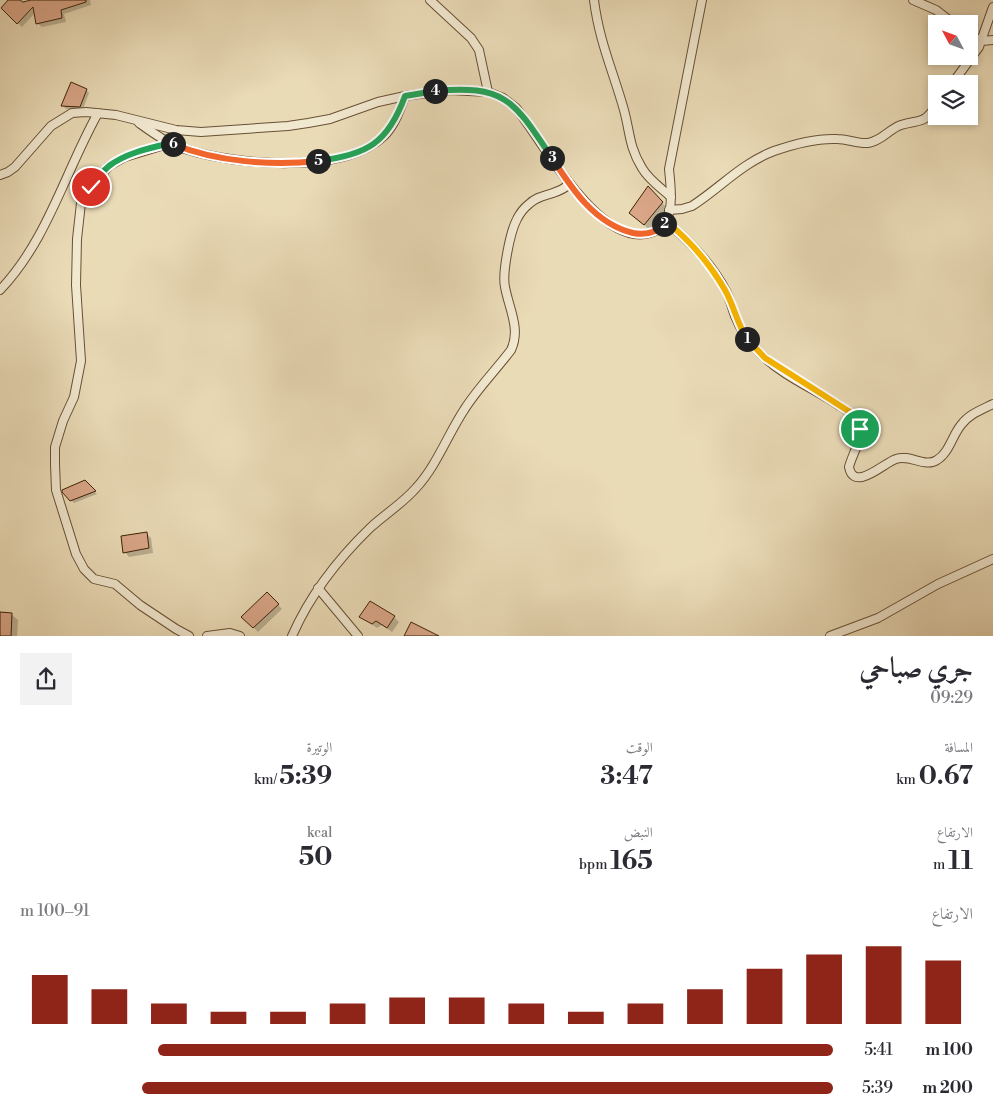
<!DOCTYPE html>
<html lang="ar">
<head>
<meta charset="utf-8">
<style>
	:root { --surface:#fff; --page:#f2f2f3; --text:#2b2b33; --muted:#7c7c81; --accent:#8f2418 }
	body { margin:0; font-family:"Libre Bodoni",Amiri,serif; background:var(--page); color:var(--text); direction:rtl; height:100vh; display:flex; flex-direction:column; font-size:19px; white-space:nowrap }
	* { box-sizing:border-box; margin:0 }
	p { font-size:16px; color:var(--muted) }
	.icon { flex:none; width:28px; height:28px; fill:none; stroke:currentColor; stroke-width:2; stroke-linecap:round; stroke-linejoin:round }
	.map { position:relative; height:636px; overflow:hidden; direction:ltr }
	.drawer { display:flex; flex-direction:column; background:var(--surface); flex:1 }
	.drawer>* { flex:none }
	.needle { width:32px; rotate:311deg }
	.tools { position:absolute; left:928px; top:15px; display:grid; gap:10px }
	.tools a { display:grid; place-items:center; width:50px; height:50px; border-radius:0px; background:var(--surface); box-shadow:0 2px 8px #0003; font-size:25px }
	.pin { position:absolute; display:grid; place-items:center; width:42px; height:42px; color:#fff; margin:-21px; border:2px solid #fff; border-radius:50%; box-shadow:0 1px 5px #0007 }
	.km { position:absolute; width:25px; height:25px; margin:-12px; border-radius:50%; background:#222; color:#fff; font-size:14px; line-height:25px; text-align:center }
	.round { display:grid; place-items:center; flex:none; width:52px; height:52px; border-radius:0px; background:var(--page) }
	.headline { display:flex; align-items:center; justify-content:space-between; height:85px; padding:0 20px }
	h1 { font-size:28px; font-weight:700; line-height:38px }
	.stats { display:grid; grid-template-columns:repeat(3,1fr); gap:8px; height:85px; padding:5px 20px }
	.stats div { display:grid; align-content:center }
	.stats b { font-size:25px; font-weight:700 }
	.stats small { font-size:14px; font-weight:400 }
	.stats p { font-size:14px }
	.chart { height:140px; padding:10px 20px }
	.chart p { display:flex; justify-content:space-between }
	.chart svg { width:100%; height:90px; margin-top:5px; stroke:var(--accent); stroke-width:6 }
	ul { padding:0 20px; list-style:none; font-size:16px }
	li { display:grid; grid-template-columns:80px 60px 1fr; align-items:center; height:38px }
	li i { height:12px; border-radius:6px; background:var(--accent) }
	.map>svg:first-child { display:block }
	.shadow { fill:#0003 }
	.building { fill:#daa789; stroke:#3d2208 }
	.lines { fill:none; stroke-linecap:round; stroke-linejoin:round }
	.minor-casing { stroke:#685034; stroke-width:10 }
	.minor { stroke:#f1e8d0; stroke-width:8 }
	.split-1-casing { stroke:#fff; stroke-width:10 }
	.split-2-casing { stroke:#fff; stroke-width:10 }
	.split-3-casing { stroke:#fff; stroke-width:10 }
	.split-4-casing { stroke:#fff; stroke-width:10 }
	.split-5-casing { stroke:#fff; stroke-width:10 }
	.split-6-casing { stroke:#fff; stroke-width:10 }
	.split-7-casing { stroke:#fff; stroke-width:10 }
	.split-1 { stroke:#f5b400; stroke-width:6 }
	.split-2 { stroke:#f5b400; stroke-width:6 }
	.split-3 { stroke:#f0652b; stroke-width:6 }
	.split-4 { stroke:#22a559; stroke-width:6 }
	.split-5 { stroke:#22a559; stroke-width:6 }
	.split-6 { stroke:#f0652b; stroke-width:6 }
	.split-7 { stroke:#22a559; stroke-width:6 }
</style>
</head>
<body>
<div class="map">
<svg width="993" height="636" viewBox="0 0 993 636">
	<rect width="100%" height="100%" fill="#eadbb7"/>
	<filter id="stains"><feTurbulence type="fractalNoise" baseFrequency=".004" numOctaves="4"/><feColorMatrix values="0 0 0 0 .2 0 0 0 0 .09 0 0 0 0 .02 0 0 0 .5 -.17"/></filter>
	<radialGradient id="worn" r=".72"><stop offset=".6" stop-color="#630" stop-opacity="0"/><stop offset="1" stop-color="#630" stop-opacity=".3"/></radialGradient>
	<!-- shadow -->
	<g class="shadow">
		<polygon points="10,0 18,0 22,4 40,0 90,0 91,5 64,14 66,22 42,27 37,23 35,13 22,27 2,8"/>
		<polygon points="86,90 89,93 83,109 66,109 63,106"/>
		<polygon points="648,188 669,210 651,231 637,219"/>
		<polygon points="85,482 97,494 74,503 71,500"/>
		<polygon points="146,533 151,538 153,553 129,557 125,552"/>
		<polygon points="267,593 282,609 258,632 243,617"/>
		<polygon points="0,614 11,614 18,620 17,636 0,636"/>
		<polygon points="361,617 394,617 399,622 392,632 382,625 377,628"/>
	</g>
	<!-- building -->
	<g class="building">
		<polygon points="8,0 20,0 23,2 31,0 86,0 86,2 61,10 62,18 36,24 33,7 17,24 1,8"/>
		<polygon points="71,82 87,89 80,107 61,106"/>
		<polygon points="648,186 663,202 644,225 629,213"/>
		<polygon points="85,480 96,491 70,501 62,492 62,490"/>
		<polygon points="147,532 149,548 123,553 121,536"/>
		<polygon points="267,592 279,604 253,628 241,617"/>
		<polygon points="370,601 395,616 387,628 376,621 372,624 359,617"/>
		<polygon points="0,612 12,613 11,636 0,636"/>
		<polygon points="411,622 439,636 404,636"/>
	</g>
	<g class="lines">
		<defs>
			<g id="minor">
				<polyline points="430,0 471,38 479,50 488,92"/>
				<path d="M 594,0 C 599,41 613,71 624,110 C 630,132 629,147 642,168 C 649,180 661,188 671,197"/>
				<polyline points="913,0 936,10 954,24"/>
				<polyline points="969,34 981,41 993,7"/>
				<polyline points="952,84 979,47 981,41 993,40"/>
				<path d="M 139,123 C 153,133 168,144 185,149 C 235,165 344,175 384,136 C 395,125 400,110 405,96"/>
				<polyline points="171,143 125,157 109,166 91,187 81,203 77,239 76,285 81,361 74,397 63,421 55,447 55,464 56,490 76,554 84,569 94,579 115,584 140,605 176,629 189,636"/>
				<path d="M 0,175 L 8,172 L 15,167 L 51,126 L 72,113 L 86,112 L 116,115 L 176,130 L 201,132 L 288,126 L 308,123 L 330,119 L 378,102 L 405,96 L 449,90 L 488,92 L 503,98 L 516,108 C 543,141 598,248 650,233 C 677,225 671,191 669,169 L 702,0"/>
				<path d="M 669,210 L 682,209 L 692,206 C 720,188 742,163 774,151 C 794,144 816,138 837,139 C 848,139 858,144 868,143 C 882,141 889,129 901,125 C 920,119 923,125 936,106"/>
				<path d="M 667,222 C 688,240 713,266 726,291 C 730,299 732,308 735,316 C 741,332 751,344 763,356 C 785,377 815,389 840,406 C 845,409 854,414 858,420 C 866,434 852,454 849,467 C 854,493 885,462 896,459 C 910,454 925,468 937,460 C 949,453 952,436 961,425 C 969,414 981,410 993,404"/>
				<path d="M 0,290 C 47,241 65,172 98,113"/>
				<polyline points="318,588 358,636"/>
				<polyline points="207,636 230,633 240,636"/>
				<path d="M 292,636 C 310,595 338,559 370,528 C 385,514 402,504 416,488 C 437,465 447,436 464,410 C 477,389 496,370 511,350 C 521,329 509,309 505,287 C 502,273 510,232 517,219 C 520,213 524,208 529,204 C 536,197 544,196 553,193 C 559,191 565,188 570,184"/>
				<polyline points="830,636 878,618 938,584 993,559"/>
			</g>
		</defs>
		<!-- minor casing -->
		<use href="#minor" class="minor-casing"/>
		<!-- minor -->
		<use href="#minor" class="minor"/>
	</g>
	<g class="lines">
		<defs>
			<polyline id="split-1" points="747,339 765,358 850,412 858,420 860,429"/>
			<path id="split-2" d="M 664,224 L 667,222 C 689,240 710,264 725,290 C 734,306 737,323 747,339"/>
			<path id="split-3" d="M 552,158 C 572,189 595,224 633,233 C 644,235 656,233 664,224"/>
			<path id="split-4" d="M 435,91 C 507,84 515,103 552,158"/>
			<path id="split-5" d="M 318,161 C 367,155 388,143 405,96 L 435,91"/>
			<path id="split-6" d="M 173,144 C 216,162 273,166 318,161"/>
			<path id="split-7" d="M 91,187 C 96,180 102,172 109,166 C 126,153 150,148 171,143 L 173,144"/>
		</defs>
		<!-- split-1 casing -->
		<use href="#split-1" class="split-1-casing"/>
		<!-- split-2 casing -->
		<use href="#split-2" class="split-2-casing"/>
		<!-- split-3 casing -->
		<use href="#split-3" class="split-3-casing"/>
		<!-- split-4 casing -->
		<use href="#split-4" class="split-4-casing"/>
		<!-- split-5 casing -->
		<use href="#split-5" class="split-5-casing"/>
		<!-- split-6 casing -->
		<use href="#split-6" class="split-6-casing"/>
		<!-- split-7 casing -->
		<use href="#split-7" class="split-7-casing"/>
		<!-- split-1 -->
		<use href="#split-1" class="split-1"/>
		<!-- split-2 -->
		<use href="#split-2" class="split-2"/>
		<!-- split-3 -->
		<use href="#split-3" class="split-3"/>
		<!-- split-4 -->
		<use href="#split-4" class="split-4"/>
		<!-- split-5 -->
		<use href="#split-5" class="split-5"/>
		<!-- split-6 -->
		<use href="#split-6" class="split-6"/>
		<!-- split-7 -->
		<use href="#split-7" class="split-7"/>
	</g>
	<rect width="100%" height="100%" filter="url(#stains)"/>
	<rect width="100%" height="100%" fill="url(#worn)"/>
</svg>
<div class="tools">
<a><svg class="needle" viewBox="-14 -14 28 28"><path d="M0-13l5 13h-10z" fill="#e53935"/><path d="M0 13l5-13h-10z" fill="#7c7c81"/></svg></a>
<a><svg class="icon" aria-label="layers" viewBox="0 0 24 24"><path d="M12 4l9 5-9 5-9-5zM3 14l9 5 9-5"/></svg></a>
</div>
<div class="pin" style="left:860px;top:429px;background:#1e9e55"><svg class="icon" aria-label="arrive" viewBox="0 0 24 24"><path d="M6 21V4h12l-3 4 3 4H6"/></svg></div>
<div class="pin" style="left:91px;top:187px;background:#d93025"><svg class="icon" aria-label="check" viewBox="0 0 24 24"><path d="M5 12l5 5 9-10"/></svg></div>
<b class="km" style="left:747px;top:339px">1</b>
<b class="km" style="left:664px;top:224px">2</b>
<b class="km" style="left:552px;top:158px">3</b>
<b class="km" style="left:435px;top:91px">4</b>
<b class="km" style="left:318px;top:161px">5</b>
<b class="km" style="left:173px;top:144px">6</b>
</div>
<section class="drawer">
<div class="headline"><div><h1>جري صباحي</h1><p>09:29</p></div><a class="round"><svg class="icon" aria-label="share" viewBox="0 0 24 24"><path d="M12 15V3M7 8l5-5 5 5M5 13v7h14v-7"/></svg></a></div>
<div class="stats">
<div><p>المسافة</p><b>0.67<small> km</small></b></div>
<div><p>الوقت</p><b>3:47</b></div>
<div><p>الوتيرة</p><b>5:39<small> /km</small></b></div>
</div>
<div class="stats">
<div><p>الارتفاع</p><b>11<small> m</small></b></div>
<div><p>النبض</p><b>165<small> bpm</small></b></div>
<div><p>kcal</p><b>50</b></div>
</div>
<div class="chart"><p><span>الارتفاع</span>91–100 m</p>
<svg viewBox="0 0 160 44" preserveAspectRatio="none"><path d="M5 44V20M15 44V27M25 44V34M35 44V38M45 44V38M55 44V34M65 44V31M75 44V31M85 44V34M95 44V38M105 44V34M115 44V27M125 44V17M135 44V10M145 44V6M155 44V13"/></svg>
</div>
<ul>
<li><b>100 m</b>5:41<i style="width:83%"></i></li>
<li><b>200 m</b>5:39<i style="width:85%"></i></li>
</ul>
</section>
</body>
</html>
